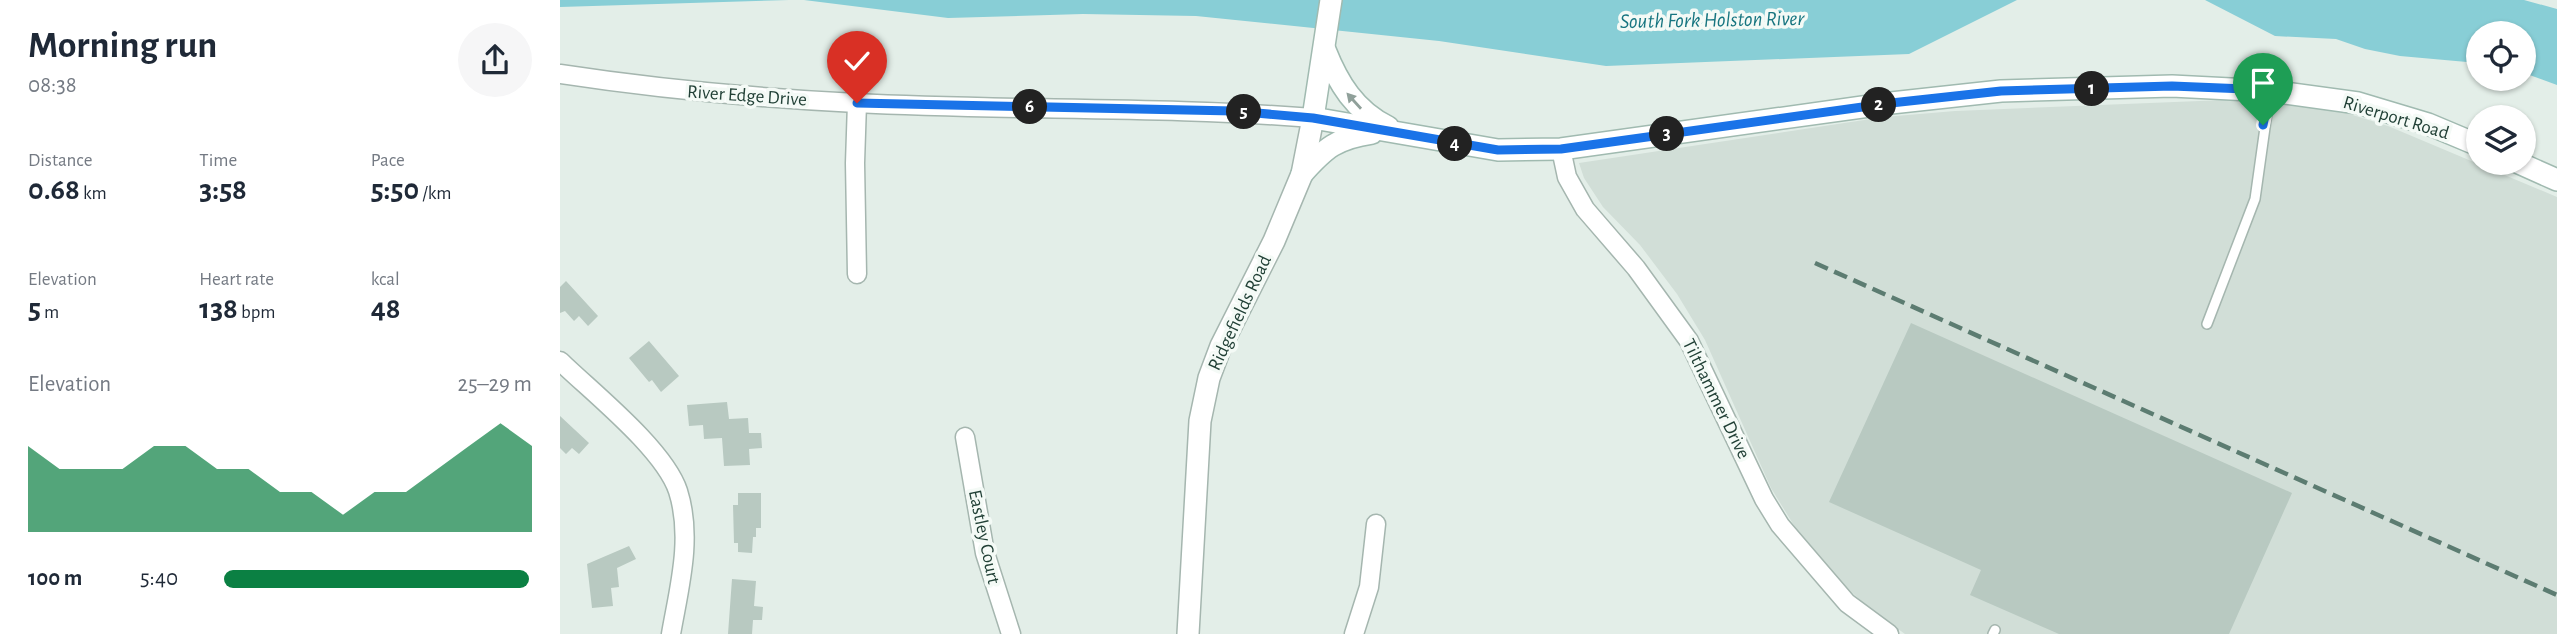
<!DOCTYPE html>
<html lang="en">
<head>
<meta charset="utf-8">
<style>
	:root { --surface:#fff; --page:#f6f6f7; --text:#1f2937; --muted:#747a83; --accent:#0b8043 }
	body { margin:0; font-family:"Alegreya Sans",sans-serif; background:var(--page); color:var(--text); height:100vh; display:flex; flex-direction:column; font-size:26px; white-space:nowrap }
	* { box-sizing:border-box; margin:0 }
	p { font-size:23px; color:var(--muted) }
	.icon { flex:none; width:38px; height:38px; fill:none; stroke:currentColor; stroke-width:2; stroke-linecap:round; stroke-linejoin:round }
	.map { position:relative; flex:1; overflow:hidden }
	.sheet { display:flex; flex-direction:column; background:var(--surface); width:560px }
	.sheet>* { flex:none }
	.fabs { position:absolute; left:1906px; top:21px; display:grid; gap:14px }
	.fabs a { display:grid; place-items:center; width:70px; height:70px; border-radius:50%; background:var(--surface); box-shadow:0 2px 5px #0004; font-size:35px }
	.pin { position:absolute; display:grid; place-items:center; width:60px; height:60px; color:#fff; margin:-72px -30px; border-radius:50% 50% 50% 0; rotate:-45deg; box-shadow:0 0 7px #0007 }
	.pin .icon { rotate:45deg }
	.km { position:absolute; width:35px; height:35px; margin:-18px; border-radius:50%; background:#222; color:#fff; font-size:19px; line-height:35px; text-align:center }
	.round { display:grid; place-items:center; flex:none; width:74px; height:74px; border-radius:37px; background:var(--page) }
	.overview { display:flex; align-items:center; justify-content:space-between; height:119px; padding:0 28px }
	h1 { font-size:38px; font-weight:700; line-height:52px }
	.metrics { display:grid; grid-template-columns:repeat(3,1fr); gap:10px; height:119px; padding:7px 28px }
	.metrics div { display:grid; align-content:center }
	.metrics b { font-size:30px; font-weight:700 }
	.metrics small { font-size:19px; font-weight:400 }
	.metrics p { font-size:19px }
	.chart { height:196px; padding:14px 28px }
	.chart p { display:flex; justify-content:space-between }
	.chart svg { width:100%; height:126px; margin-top:7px; fill:var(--accent); opacity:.7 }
	ul { padding:0 28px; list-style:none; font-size:23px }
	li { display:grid; grid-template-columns:112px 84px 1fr; align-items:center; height:52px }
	li i { height:18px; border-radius:9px; background:var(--accent) }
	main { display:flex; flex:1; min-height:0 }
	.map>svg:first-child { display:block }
	.built { fill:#d1ded7 }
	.water { fill:#88ced6 }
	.building { fill:#b8c9c1 }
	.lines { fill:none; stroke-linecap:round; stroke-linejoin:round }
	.service-casing { stroke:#a5b6af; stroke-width:12 }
	.minor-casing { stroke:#a5b6af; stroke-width:21 }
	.tertiary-casing { stroke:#a5b6af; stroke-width:24 }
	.secondary-casing { stroke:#a0bab0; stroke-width:24 }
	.service { stroke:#fff; stroke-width:9 }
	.minor { stroke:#fff; stroke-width:18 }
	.tertiary { stroke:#fff; stroke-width:21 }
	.secondary { stroke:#fff; stroke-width:21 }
	.rail { stroke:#5c7c71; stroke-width:4.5; stroke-dasharray:14 7; stroke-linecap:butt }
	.oneway { fill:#90a09a }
	.route-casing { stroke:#fff; stroke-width:14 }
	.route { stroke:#1a73e8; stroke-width:9 }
	.labels { text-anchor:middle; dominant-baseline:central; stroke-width:7; stroke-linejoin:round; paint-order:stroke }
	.street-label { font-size:19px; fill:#214036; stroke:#f4faf6 }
	.water-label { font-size:21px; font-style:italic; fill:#177580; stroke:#f4faf6 }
</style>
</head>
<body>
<main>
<section class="sheet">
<div class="overview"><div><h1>Morning run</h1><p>08:38</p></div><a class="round"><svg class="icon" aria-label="share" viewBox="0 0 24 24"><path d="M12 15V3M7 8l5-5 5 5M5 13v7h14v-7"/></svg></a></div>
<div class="metrics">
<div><p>Distance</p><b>0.68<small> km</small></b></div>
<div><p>Time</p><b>3:58</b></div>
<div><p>Pace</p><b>5:50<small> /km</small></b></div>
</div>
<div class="metrics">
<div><p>Elevation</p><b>5<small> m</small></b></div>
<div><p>Heart rate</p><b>138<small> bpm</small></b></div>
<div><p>kcal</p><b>48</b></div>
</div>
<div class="chart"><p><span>Elevation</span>25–29 m</p>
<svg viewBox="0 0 160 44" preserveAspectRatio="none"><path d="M0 44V14L10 22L20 22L30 22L40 14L50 14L60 22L70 22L80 30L90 30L100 38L110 30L120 30L130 22L140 14L150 6L160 14V44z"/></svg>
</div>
<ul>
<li><b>100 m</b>5:40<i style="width:99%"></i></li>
</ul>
</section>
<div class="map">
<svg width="1997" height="634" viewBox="0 0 1997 634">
	<rect width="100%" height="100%" fill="#e3eee8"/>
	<!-- built -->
	<polygon class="built" points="1689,99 1748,104 1780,111 1828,126 1997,197 1997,634 1345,634 1305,605 1270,571 1238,532 1211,488 1145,340 1117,294 1080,245 1043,207 1024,178 1019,163 1324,117 1395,111"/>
	<!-- water -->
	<g class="water">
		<polygon points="0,0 229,0 0,7"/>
		<polygon points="244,0 1457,0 1349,54 1046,66 879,41 636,16 523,14 388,18"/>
		<polygon points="1645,0 1964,0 1997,9 1997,85 1964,73 1964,33 1918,33 1918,63 1840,56 1805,49 1776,39 1715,36"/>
	</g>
	<!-- building -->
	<g class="building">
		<polygon points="6,281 38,316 28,326 19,316 14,321 5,311 0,313 0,287"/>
		<polygon points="1351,323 1732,493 1669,634 1499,634 1410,595 1421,570 1269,502"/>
		<polygon points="89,341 119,376 101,392 92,380 89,382 69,358"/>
		<polygon points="167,402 169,419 188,418 189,433 201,433 202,448 189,449 190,465 164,466 162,438 144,439 143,425 129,426 127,405"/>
		<polygon points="0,416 29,443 19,454 12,448 6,454 0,448"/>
		<polygon points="178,493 201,493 201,528 196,528 196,537 193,537 192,553 178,552 178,543 174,543 173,505 178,505"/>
		<polygon points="69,546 76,559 57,568 59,587 51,588 53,606 32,608 27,564"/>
		<polygon points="172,579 196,581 194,606 203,607 202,620 193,620 192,634 168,634"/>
	</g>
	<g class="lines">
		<defs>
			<g id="service">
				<polyline points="1647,324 1695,199 1710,92"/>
				<polyline points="1433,634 1435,630"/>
			</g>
			<g id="minor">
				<path d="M 0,74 C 98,89 197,98 296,103 C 448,111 601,106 753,118"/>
				<polyline points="297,103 295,163 297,274"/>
				<polyline points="1001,149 1007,177 1025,209 1076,268 1129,341 1204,499 1220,525 1287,603 1329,634"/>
				<path d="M 0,361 C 33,393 104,449 118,491 C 133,538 119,588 111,634"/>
				<polyline points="405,437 425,553 451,634"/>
				<polyline points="794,634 809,587 816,524"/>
			</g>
			<polyline id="tertiary" points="628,634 640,421 649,378 661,346 714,241 742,174 753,118"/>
			<g id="secondary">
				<polyline points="771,0 753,118 938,150 1001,149 1331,103 1441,91 1612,86 1710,91 1798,103 1868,124 1918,145"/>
				<path d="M 765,50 C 778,83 795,111 828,127"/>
				<polyline points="1959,163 1997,180"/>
				<path d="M 742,174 C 765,148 777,138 812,133"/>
			</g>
		</defs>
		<!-- service casing -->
		<use href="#service" class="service-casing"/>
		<!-- minor casing -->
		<use href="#minor" class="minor-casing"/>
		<!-- tertiary casing -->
		<use href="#tertiary" class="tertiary-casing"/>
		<!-- secondary casing -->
		<use href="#secondary" class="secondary-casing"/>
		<!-- service -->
		<use href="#service" class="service"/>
		<!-- minor -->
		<use href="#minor" class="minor"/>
		<!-- tertiary -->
		<use href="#tertiary" class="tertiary"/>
		<!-- secondary -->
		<use href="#secondary" class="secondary"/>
		<!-- rail -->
		<polyline class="rail" points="1255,263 1997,595"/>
	</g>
	<!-- one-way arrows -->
	<defs><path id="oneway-solid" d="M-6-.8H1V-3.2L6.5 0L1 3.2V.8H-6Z" transform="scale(1.75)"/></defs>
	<use class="oneway" href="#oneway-solid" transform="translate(794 101) rotate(-132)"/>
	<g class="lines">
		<defs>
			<polyline id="route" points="297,103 674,111 753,118 938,150 1001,149 1331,103 1441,91 1612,86 1710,90 1703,125"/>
		</defs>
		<!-- route casing -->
		<use href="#route" class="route-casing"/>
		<!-- route -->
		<use href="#route" class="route"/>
	</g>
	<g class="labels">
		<!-- street labels -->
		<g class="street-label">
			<text transform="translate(187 96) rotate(4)">River Edge Drive</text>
			<text transform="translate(1836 118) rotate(17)">Riverport Road</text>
			<text transform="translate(680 313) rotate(-65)">Ridgefields Road</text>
			<text transform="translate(1156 399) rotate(64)">Tilthammer Drive</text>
			<text transform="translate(424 537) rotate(78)">Eastley Court</text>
		</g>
		<!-- water labels -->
		<g class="water-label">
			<text transform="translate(1152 20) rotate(-1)">South Fork Holston River</text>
		</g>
	</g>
</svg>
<div class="fabs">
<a><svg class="icon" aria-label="locate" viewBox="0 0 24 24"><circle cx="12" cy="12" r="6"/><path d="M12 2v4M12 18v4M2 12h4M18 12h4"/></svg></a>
<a><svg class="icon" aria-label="layers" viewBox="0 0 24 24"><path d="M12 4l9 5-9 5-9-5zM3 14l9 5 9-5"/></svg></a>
</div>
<div class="pin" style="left:1703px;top:125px;background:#1e9e55"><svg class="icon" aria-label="arrive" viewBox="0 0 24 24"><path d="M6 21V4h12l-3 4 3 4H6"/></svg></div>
<div class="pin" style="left:297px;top:103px;background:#d93025"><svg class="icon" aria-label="check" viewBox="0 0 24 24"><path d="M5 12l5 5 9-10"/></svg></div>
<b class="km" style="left:1532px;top:89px">1</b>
<b class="km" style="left:1319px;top:105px">2</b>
<b class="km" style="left:1107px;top:134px">3</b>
<b class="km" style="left:895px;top:144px">4</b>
<b class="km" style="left:684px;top:112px">5</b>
<b class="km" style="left:470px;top:107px">6</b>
</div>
</main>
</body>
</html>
